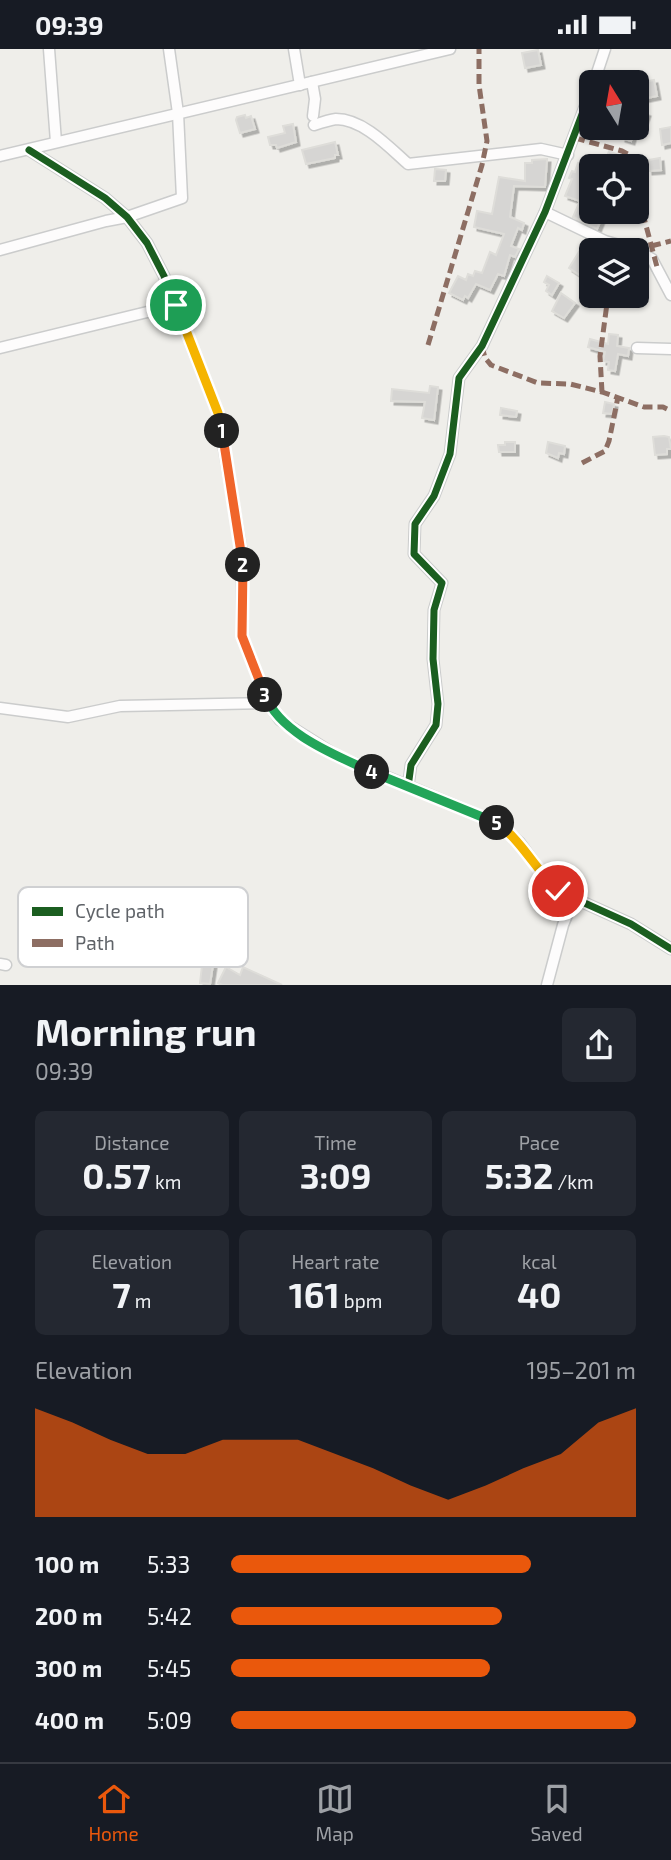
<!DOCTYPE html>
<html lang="en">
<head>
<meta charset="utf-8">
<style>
	:root { --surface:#171b24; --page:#242831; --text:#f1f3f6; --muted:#9ea1a6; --line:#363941; --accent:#ea580c }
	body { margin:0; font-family:"Exo 2",sans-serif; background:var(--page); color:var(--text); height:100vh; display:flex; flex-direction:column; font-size:26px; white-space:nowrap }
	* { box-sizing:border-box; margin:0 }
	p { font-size:23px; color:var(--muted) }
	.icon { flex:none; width:38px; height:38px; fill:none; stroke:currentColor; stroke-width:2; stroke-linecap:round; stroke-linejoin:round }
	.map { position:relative; height:936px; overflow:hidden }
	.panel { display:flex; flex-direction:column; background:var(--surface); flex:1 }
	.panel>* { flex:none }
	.needle { width:46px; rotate:349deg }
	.controls { position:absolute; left:579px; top:21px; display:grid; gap:14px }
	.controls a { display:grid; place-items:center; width:70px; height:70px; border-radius:10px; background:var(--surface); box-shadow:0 2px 5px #0004; font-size:35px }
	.pin { position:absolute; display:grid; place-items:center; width:60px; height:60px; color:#fff; margin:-30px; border:4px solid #fff; border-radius:50%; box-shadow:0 2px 7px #0007 }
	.km { position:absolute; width:35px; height:35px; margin:-18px; border-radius:50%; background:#222; color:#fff; font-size:19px; line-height:35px; text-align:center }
	.round { display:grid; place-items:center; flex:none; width:74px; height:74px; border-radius:10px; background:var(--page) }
	.summary { display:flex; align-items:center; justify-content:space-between; height:119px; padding:0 35px }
	h1 { font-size:38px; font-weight:700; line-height:52px }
	.figures { display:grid; grid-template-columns:repeat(3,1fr); gap:10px; height:119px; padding:7px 35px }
	.figures div { display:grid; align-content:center; border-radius:10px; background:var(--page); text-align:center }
	.figures b { font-size:35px; font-weight:700 }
	.figures small { font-size:19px; font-weight:400 }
	.figures p { font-size:19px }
	.chart { height:196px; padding:14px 35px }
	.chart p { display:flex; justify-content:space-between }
	.chart svg { width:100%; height:126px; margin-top:7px; fill:var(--accent); opacity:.7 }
	ul { padding:0 35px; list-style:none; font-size:23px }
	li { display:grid; grid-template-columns:112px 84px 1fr; align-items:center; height:52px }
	li i { height:18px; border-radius:9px; background:var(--accent) }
	.status { display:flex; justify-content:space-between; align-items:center; height:49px; padding:0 35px; background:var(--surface); direction:ltr }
	.status svg { height:19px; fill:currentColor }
	.dock { display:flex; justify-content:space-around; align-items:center; height:98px; border-top:2px solid var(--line); background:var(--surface); font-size:19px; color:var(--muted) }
	.dock a { display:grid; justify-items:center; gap:4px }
	.dock .on { color:var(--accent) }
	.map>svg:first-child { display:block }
	.building { fill:#d6d5d3; stroke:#deddd9; stroke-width:2; filter:url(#shadow) }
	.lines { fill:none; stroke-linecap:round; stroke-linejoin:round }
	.minor-casing { stroke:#cbcccc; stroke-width:13 }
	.minor { stroke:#fdfcfc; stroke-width:10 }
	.quiet { stroke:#8d6e63; stroke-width:5; stroke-dasharray:10 5; stroke-linecap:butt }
	.cycleway-casing { stroke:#fff; stroke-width:11 }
	.cycleway { stroke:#1b5e20; stroke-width:7 }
	.split-1-casing { stroke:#fff; stroke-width:14 }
	.split-2-casing { stroke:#fff; stroke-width:14 }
	.split-3-casing { stroke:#fff; stroke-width:14 }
	.split-4-casing { stroke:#fff; stroke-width:14 }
	.split-5-casing { stroke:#fff; stroke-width:14 }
	.split-6-casing { stroke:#fff; stroke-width:14 }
	.split-1 { stroke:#f5b400; stroke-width:9 }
	.split-2 { stroke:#f0652b; stroke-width:9 }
	.split-3 { stroke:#f0652b; stroke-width:9 }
	.split-4 { stroke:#22a559; stroke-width:9 }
	.split-5 { stroke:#22a559; stroke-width:9 }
	.split-6 { stroke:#f5b400; stroke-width:9 }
	.key { fill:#fff; stroke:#cfd0d2; stroke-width:2 }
	.key-label { font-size:19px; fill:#5f6368 }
</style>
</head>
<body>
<div class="status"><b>09:39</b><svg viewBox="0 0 49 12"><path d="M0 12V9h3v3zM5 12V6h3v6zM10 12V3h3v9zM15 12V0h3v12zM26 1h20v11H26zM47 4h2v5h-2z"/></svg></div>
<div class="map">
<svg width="671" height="936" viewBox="0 0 671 936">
	<defs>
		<filter id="shadow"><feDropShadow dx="3.5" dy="3.5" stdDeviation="0" flood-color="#0004"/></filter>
	</defs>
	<rect width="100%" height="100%" fill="#efeeea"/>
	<!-- building -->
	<g class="building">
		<polygon points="538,1 541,16 525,19 522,4"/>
		<polygon points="654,31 657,47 637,51 637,34"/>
		<polygon points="637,61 647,64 643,75 637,73"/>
		<polygon points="245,66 246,69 251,67 255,80 240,84 236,71 237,68"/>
		<polygon points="293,75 296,93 277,99 276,96 270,96 268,88 285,84 283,77"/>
		<polygon points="671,78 671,94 662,96 660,80"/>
		<polygon points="625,79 635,79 631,92 622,89"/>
		<polygon points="335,93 338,106 335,106 335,109 306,115 302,101"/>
		<polygon points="609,102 618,106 620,117 605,113"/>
		<polygon points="660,109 661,121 649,122 648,111"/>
		<polygon points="547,110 545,138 514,137 510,168 524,174 522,181 518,179 511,197 519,200 515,208 510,206 504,227 498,225 490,241 476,235 468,249 465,247 463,251 449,244 458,227 466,231 468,225 473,227 475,222 482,224 490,203 496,206 504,185 474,178 477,162 492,165 499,128 525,132 525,114 532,114 532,111"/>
		<polygon points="578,114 592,119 592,163 604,163 597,180 573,168 580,152 565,147 572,130 569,129 572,122 575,123"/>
		<polygon points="435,120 446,121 445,132 434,132"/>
		<polygon points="582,198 592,205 581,227 569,219"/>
		<polygon points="547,227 559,234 552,246 546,242 549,236 544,233"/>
		<polygon points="561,244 575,254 564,269 552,262"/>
		<polygon points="609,285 618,286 617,297 629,299 628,307 618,305 615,322 608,321 609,313 603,312 605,303 588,298 590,290 608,295"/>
		<polygon points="430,337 438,338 434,371 422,369 425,353 391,352 392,340 429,344"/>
		<polygon points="605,353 614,355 612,365 603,364"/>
		<polygon points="501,359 517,362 516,368 500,366"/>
		<polygon points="664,387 669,388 671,400 667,400 667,405 655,406 653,388"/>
		<polygon points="505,393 515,393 515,403 499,403 498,396 505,396"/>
		<polygon points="548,393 565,397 564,405 559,404 558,409 546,404"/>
		<polygon points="203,908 214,909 210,935 200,934"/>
		<polygon points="226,918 240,926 243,918 282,936 222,936 218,934"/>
	</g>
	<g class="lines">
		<defs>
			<g id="minor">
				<polyline points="49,0 56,93"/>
				<polyline points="294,0 300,36"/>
				<polyline points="312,33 315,50 313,67"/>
				<polyline points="594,33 605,0"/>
				<path d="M 314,76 C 320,74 329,71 336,70 C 363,70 389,98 408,115 L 541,100 L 568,106"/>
				<polyline points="29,101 105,149 127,168 147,194 164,227 218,364 242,505 242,587 268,654 280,671 337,707 497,774 520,794 546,830 558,842 631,875 671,900"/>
				<polyline points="0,107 450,0"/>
				<polyline points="545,163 605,192 636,201"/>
				<polyline points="0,201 106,172 127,168 182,149 178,64 169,0"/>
				<polyline points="637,201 652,210 671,246"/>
				<polyline points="0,299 176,256"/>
				<polyline points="637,299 671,300"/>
				<polyline points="0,659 68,668 120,657 268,654"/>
				<polyline points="408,738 411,716 436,676 438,655 433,610 434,561 442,534 414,505 415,475 434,447 450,405 459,329 482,297 545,163 592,39"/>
				<polyline points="0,915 6,916"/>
				<polyline points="547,936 563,876 573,851"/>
			</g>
		</defs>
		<!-- minor casing -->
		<use href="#minor" class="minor-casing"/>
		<!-- minor -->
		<use href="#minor" class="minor"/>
		<!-- quiet -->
		<g class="quiet">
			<polyline points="575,89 622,102 637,110 644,169 657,218"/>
			<polyline points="605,192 607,201"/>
			<polyline points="651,197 671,192"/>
			<polyline points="428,296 482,116 487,92 479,36 479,0"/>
			<polyline points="482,297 485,309 491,316 538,334 570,335 602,343 644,358 663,358 671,362"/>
			<polyline points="602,343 600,307 608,247"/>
			<polyline points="582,414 605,402 609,392 618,348"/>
		</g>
		<defs>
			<g id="cycleway">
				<polyline points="29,101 105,149 127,168 147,194 164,227 218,364 242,505 242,587 268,654 280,671 337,707 497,774 520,794 546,830 558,842 631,875 671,900"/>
				<polyline points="408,738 411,716 436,676 438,655 433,610 434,561 442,534 414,505 415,475 434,447 450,405 459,329 482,297 545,163 592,39"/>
			</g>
		</defs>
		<!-- cycleway casing -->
		<use href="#cycleway" class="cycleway-casing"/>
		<!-- cycleway -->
		<use href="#cycleway" class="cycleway"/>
	</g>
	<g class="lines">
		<defs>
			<polyline id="split-1" points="176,256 218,364 222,382"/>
			<polyline id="split-2" points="222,382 243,516"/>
			<polyline id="split-3" points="243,516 242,587 265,646"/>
			<path id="split-4" d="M 265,646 C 280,685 336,706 372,723"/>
			<polyline id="split-5" points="372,723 497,774"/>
			<path id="split-6" d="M 497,774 C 522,792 536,821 558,842"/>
		</defs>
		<!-- split-1 casing -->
		<use href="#split-1" class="split-1-casing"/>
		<!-- split-2 casing -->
		<use href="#split-2" class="split-2-casing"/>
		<!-- split-3 casing -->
		<use href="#split-3" class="split-3-casing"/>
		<!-- split-4 casing -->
		<use href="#split-4" class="split-4-casing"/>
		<!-- split-5 casing -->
		<use href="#split-5" class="split-5-casing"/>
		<!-- split-6 casing -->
		<use href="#split-6" class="split-6-casing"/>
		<!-- split-1 -->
		<use href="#split-1" class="split-1"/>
		<!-- split-2 -->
		<use href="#split-2" class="split-2"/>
		<!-- split-3 -->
		<use href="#split-3" class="split-3"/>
		<!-- split-4 -->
		<use href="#split-4" class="split-4"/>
		<!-- split-5 -->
		<use href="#split-5" class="split-5"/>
		<!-- split-6 -->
		<use href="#split-6" class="split-6"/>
	</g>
	<!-- legend -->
	<rect x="18" y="838" width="230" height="80" rx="10" class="key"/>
	<rect x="32" y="858" width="31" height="9" fill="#1b5e20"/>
	<rect x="32" y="890" width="31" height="8" fill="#8d6e63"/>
	<g class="key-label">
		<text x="75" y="869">Cycle path</text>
		<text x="75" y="901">Path</text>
	</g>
</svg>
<div class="controls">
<a><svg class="needle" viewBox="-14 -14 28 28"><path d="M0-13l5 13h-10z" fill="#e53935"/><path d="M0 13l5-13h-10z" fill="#9ea1a6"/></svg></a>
<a><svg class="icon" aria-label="locate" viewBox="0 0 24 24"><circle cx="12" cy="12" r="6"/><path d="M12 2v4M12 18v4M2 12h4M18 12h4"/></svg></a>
<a><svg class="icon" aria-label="layers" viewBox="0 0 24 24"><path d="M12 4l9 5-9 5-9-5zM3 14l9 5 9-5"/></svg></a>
</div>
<div class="pin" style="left:176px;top:256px;background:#1e9e55"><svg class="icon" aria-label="arrive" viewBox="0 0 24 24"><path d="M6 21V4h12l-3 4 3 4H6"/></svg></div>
<div class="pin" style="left:558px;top:842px;background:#d93025"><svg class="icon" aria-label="check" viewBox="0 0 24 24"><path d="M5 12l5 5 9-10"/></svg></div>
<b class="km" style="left:222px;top:382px">1</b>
<b class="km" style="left:243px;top:516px">2</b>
<b class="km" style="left:265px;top:646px">3</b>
<b class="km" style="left:372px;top:723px">4</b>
<b class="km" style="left:497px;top:774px">5</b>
</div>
<section class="panel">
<div class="summary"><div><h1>Morning run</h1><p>09:39</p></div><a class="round"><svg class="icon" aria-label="share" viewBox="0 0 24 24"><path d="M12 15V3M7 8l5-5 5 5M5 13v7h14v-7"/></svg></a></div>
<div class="figures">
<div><p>Distance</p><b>0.57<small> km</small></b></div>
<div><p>Time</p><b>3:09</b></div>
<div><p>Pace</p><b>5:32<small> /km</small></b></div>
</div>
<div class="figures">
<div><p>Elevation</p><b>7<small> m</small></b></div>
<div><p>Heart rate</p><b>161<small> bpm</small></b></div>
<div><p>kcal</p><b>40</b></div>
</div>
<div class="chart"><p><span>Elevation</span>195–201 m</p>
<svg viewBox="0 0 160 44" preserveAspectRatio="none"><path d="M0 44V6L10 11L20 17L30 22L40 22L50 17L60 17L70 17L80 22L90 27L100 33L110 38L120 33L130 27L140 22L150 11L160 6V44z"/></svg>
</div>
<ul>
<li><b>100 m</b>5:33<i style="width:74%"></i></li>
<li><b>200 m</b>5:42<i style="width:67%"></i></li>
<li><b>300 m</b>5:45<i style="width:64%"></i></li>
<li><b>400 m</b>5:09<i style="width:100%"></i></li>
</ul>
</section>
<nav class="dock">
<a class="on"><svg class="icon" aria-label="home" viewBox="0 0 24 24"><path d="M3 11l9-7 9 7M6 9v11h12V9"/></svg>Home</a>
<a><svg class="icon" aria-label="map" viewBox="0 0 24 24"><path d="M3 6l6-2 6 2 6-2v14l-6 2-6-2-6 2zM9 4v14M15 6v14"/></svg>Map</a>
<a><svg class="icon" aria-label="saved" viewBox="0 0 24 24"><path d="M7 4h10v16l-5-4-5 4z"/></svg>Saved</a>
</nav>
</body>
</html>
